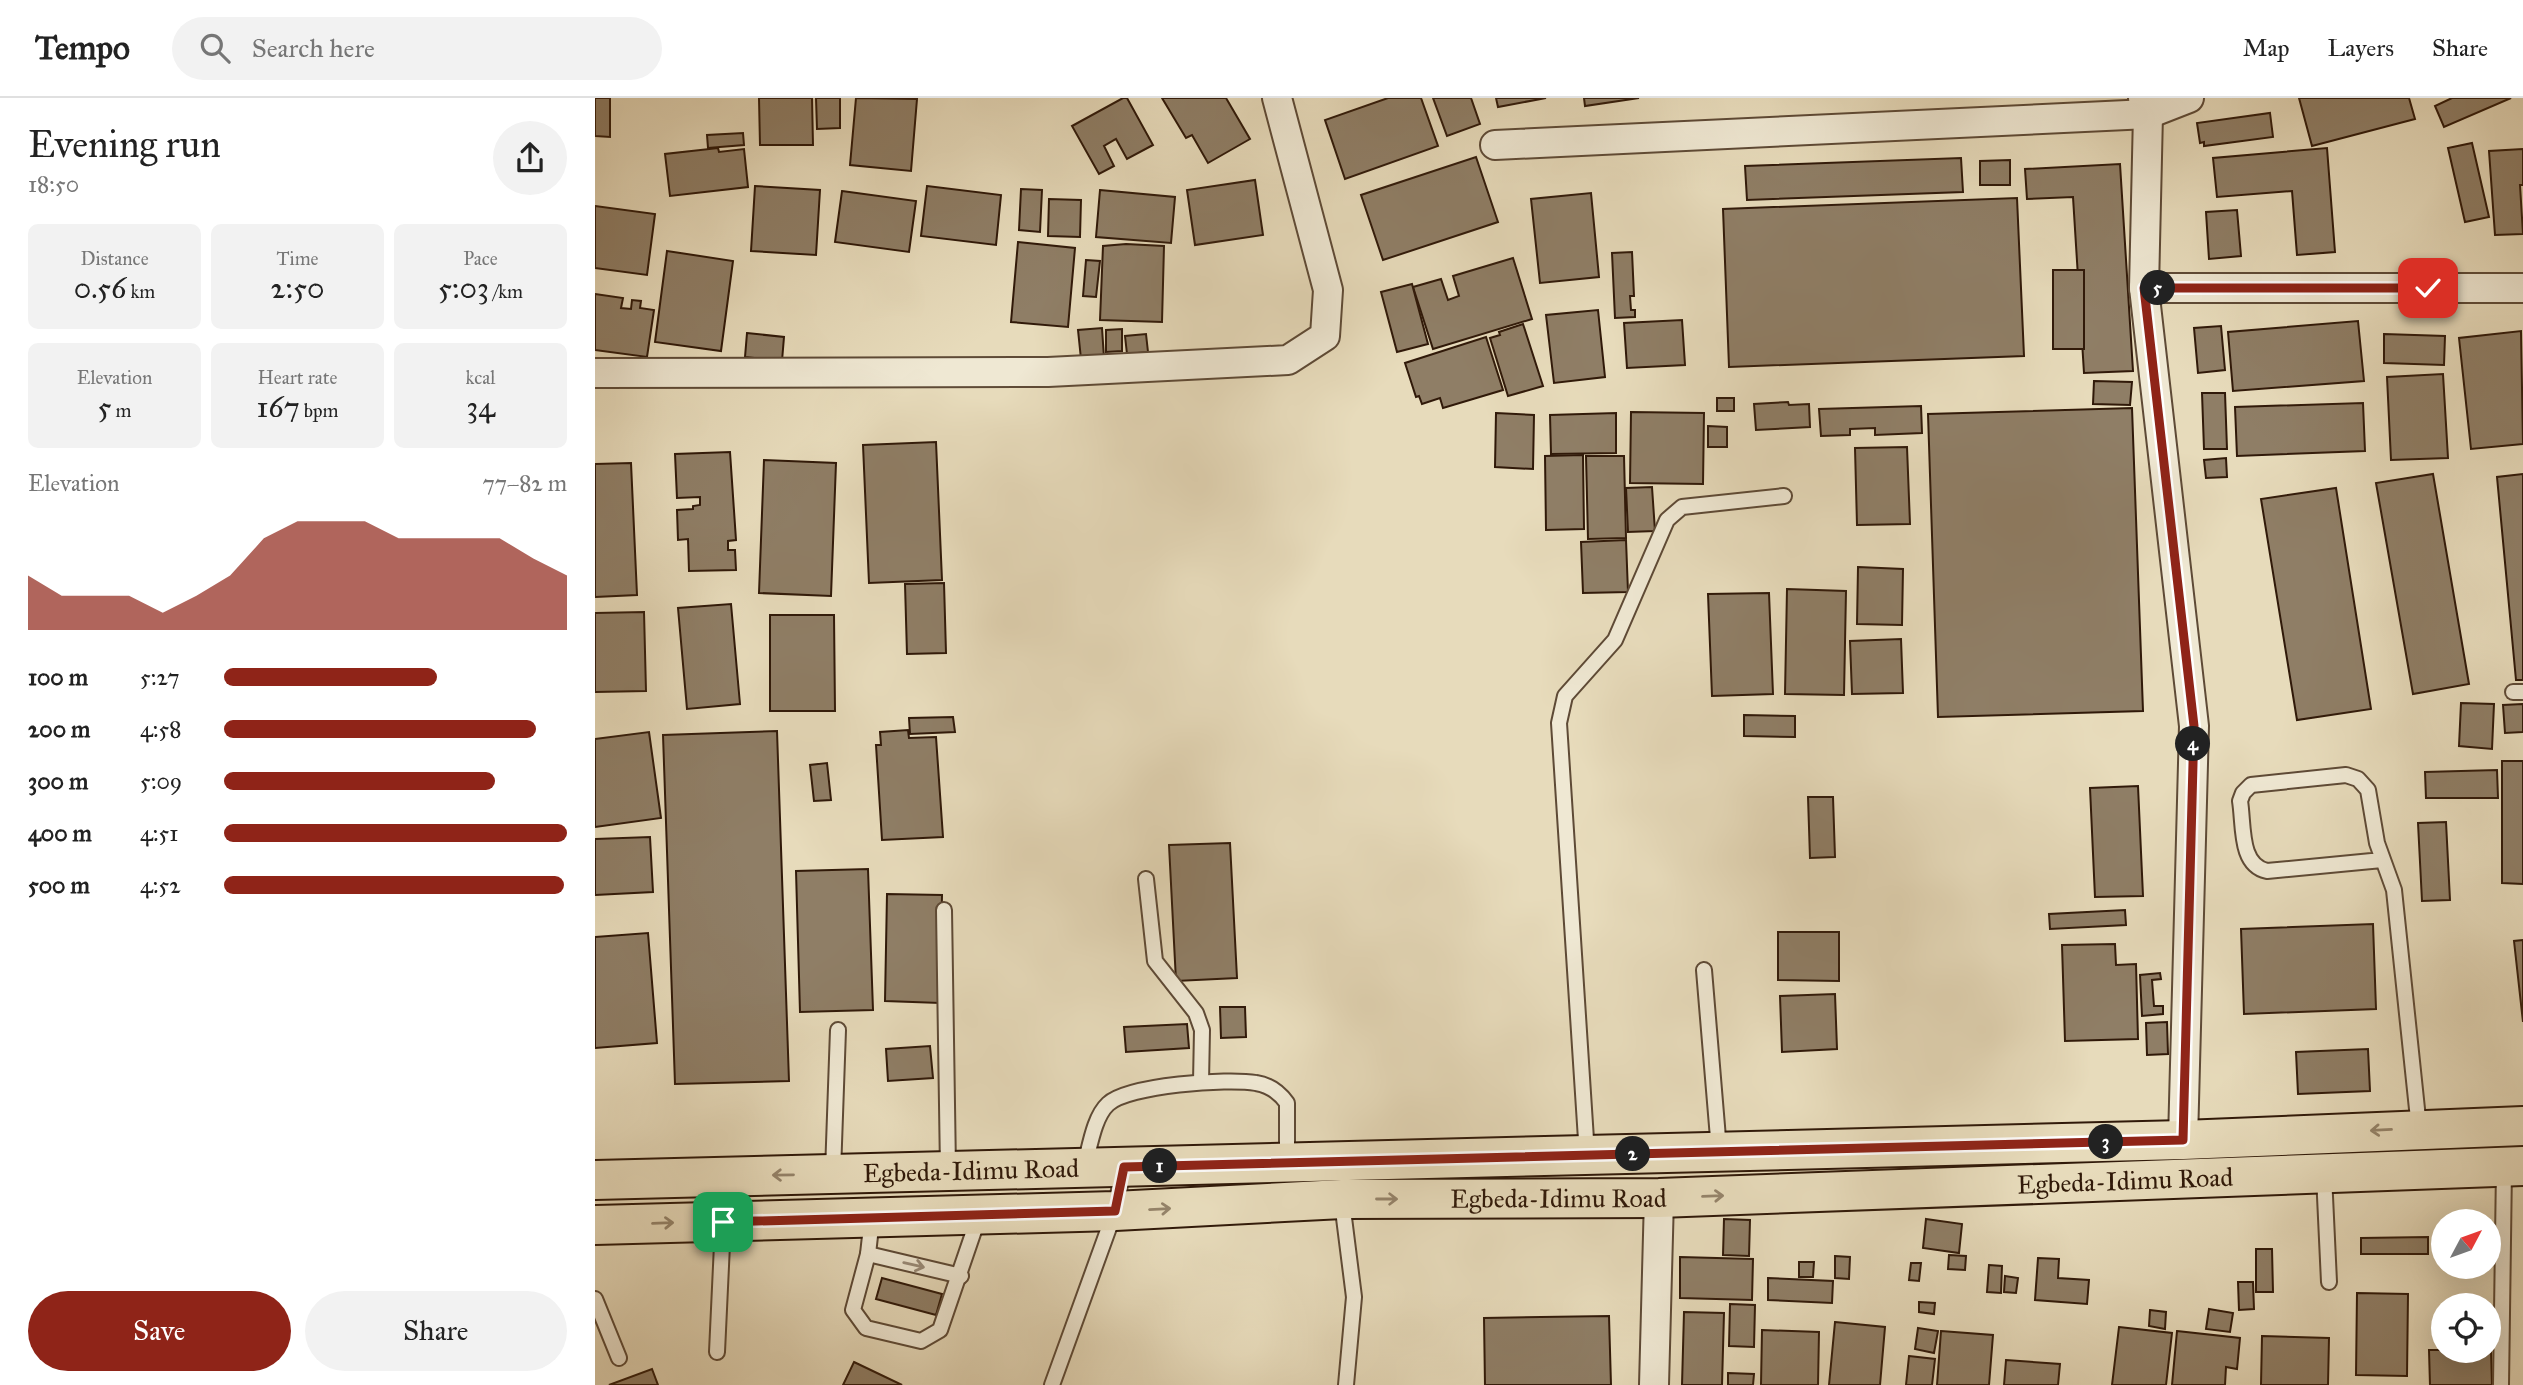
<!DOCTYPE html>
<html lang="en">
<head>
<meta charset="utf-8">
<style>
	:root { --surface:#fff; --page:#f2f2f2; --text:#222; --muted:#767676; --line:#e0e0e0; --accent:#8f2418 }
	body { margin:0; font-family:"IM FELL Great Primer",serif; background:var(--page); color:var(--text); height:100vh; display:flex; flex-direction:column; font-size:26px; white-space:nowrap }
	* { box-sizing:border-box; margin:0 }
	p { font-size:23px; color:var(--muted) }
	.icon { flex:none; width:38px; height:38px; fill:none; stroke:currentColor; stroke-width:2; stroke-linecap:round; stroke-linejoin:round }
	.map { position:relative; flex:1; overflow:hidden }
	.panel { display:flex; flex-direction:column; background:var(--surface); width:595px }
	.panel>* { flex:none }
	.needle { width:46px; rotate:49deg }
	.buttons { position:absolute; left:1836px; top:1111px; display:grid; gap:14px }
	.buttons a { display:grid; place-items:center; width:70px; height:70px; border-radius:50%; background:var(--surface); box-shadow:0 7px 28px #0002; font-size:35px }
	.pin { position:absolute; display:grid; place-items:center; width:60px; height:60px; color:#fff; margin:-30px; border-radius:14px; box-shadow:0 4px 10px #0006 }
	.km { position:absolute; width:35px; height:35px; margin:-18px; border-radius:50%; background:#222; color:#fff; font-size:19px; line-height:35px; text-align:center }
	.round { display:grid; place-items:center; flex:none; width:74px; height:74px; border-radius:37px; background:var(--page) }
	.overview { display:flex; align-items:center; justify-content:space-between; height:119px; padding:0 28px }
	h1 { font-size:38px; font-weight:600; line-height:52px }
	.metrics { display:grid; grid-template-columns:repeat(3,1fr); gap:10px; height:119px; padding:7px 28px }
	.metrics div { display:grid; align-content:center; border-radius:10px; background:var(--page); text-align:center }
	.metrics b { font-size:30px; font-weight:600 }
	.metrics small { font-size:19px; font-weight:400 }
	.metrics p { font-size:19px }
	.chart { height:196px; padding:14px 28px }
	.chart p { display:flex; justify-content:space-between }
	.chart svg { width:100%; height:126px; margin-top:7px; fill:var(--accent); opacity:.7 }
	.cta { display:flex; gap:14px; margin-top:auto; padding:14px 28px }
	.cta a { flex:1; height:80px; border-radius:42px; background:var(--accent); color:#fff; font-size:28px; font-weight:600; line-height:80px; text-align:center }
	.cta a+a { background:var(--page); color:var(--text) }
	ul { padding:0 28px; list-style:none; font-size:23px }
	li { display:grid; grid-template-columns:112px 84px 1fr; align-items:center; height:52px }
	li i { height:18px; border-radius:9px; background:var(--accent) }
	header { display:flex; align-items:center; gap:42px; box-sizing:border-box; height:98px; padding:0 35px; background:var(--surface); border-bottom:2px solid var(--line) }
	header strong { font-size:33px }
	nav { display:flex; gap:38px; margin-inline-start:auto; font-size:24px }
	.search { width:490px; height:63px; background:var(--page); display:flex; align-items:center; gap:18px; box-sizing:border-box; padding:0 24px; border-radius:38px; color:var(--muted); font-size:26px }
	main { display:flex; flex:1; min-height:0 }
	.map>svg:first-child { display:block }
	.building { fill:#8f7e66; stroke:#301909; stroke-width:2 }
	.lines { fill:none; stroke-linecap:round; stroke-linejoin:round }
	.lane-casing { stroke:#5e4a36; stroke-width:18 }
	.street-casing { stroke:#5e4a36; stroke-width:32 }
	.primary-casing { stroke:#301909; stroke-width:42 }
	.lane { stroke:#efe8d3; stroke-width:14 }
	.street { stroke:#efe8d3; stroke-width:28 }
	.primary { stroke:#e7dbbb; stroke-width:38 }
	.oneway { stroke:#95846b }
	.oneway2 { stroke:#998b78 }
	.route-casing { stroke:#fff; stroke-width:14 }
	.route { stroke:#8f2418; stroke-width:9 }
	.labels { text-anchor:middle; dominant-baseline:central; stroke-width:5; stroke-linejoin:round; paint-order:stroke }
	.street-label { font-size:26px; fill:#301909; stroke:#efe8d3 }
</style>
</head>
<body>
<header>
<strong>Tempo</strong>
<div class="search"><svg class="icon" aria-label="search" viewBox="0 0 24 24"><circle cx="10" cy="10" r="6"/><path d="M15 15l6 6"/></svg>Search here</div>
<nav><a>Map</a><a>Layers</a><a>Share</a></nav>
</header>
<main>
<section class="panel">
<div class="overview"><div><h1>Evening run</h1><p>18:50</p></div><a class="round"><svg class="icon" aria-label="share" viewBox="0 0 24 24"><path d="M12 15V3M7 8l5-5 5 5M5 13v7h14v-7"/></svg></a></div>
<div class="metrics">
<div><p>Distance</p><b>0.56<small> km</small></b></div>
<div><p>Time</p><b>2:50</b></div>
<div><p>Pace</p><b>5:03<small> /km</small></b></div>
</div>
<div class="metrics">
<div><p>Elevation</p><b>5<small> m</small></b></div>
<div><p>Heart rate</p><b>167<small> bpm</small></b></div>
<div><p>kcal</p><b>34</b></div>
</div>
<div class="chart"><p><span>Elevation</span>77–82 m</p>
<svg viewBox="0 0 160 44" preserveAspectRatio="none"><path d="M0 44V25L10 32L20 32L30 32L40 38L50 32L60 25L70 12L80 6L90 6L100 6L110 12L120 12L130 12L140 12L150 19L160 25V44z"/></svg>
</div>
<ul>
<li><b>100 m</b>5:27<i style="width:62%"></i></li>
<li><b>200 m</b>4:58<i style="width:91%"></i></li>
<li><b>300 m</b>5:09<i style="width:79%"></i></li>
<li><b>400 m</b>4:51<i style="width:100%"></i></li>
<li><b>500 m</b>4:52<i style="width:99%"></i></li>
</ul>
<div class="cta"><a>Save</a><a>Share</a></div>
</section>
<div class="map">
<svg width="1928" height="1287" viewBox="0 0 1928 1287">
	<rect width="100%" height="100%" fill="#e7dbbb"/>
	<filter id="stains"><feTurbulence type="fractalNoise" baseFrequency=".00286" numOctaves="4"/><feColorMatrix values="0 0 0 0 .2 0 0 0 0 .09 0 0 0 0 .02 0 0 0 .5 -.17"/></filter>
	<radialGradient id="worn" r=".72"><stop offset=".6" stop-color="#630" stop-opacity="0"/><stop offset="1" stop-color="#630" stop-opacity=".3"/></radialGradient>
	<!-- building -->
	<g class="building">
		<polygon points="0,0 15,0 15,39 0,38"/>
		<polygon points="164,0 217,0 218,47 165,47"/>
		<polygon points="221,0 245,0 245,30 222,31"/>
		<polygon points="261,0 322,1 316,73 255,67"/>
		<polygon points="528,0 532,0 558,47 532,61 521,41 509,48 519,68 504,76 477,28"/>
		<polygon points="567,0 631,0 655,41 613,65 597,37 591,40"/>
		<polygon points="793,0 826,0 843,48 750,81 730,22"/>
		<polygon points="838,0 876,0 885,26 852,38"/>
		<polygon points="901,0 951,0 903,9"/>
		<polygon points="989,0 1044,0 990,8"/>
		<polygon points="1704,0 1814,0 1820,21 1717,48"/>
		<polygon points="1916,0 1849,29 1840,8 1857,0"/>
		<polygon points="1675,15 1678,39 1609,48 1609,44 1605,45 1602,25"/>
		<polygon points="148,35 149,47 113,50 112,37"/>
		<polygon points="1877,45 1894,119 1870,124 1853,50"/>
		<polygon points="123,50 124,54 149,51 153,89 75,98 70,56"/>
		<polygon points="1732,50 1740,154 1702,157 1697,93 1622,99 1618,60"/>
		<polygon points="1928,51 1928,87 1925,87 1928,136 1900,137 1894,53"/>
		<polygon points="881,59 903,124 788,162 766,97"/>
		<polygon points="1366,60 1368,94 1152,102 1150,68"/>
		<polygon points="1415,62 1415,87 1385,87 1385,63"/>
		<polygon points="1525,66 1538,273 1489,275 1478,99 1432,101 1430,71"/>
		<polygon points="660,82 668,137 600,147 592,92"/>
		<polygon points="160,88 225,92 221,157 156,153"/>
		<polygon points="332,88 406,97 401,147 326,138"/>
		<polygon points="426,91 447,92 445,134 424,132"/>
		<polygon points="505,92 580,99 576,145 501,139"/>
		<polygon points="247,93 321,103 314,154 240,144"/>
		<polygon points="996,95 1004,179 945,185 936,101"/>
		<polygon points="1422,100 1429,258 1134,269 1128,111"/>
		<polygon points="454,101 486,102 485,139 453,138"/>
		<polygon points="0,108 60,116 52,177 0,170"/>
		<polygon points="1642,112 1646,158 1614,161 1611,114"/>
		<polygon points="423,144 480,150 473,229 416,224"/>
		<polygon points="531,146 569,148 567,224 505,222 508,148"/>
		<polygon points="72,153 138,163 126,253 60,244"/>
		<polygon points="1037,154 1039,198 1035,198 1036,212 1040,212 1040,219 1020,220 1017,155"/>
		<polygon points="918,160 937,221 838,251 818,189 846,181 853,202 864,198 858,178"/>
		<polygon points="491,162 505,163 501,199 488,198"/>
		<rect x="1458" y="172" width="31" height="79"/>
		<polygon points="817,186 833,246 802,254 786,194"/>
		<polygon points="0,196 28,200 26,210 36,211 37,202 46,203 45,210 59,212 52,259 0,252"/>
		<polygon points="1003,212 1010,279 959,285 951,217"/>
		<polygon points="1087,222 1090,267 1032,270 1029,225"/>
		<polygon points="1763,223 1769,283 1638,293 1633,234"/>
		<polygon points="928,226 948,288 913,298 895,240 905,237 904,234"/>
		<polygon points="1626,228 1630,272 1603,275 1599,230"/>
		<polygon points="507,230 509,260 486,261 483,232"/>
		<polygon points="527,231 527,253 511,254 511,232"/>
		<polygon points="1926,233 1928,346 1876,351 1864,240"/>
		<polygon points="152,235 189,239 187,263 150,259"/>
		<polygon points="551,236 553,254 532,256 530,238"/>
		<polygon points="1789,236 1850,238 1849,267 1789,265"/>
		<polygon points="891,239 908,292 848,310 845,300 827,306 824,298 821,299 810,265"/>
		<polygon points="1848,276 1853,360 1796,362 1792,279"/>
		<polygon points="1499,283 1537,284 1535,307 1498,306"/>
		<polygon points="1607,295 1630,295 1632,351 1609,351"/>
		<rect x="1122" y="300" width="17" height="13"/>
		<polygon points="1193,304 1194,307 1214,306 1215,329 1161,332 1159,306"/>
		<polygon points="1768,305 1770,353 1642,358 1640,309"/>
		<polygon points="1326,308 1327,335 1280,337 1280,330 1255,331 1255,337 1226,338 1224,311"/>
		<polygon points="1537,310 1548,613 1343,619 1333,316"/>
		<polygon points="1036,314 1109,315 1108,386 1035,385"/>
		<polygon points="901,315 939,317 938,371 900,369"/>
		<polygon points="1021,315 1021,355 956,356 955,317"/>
		<polygon points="1113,328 1132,329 1132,349 1113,349"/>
		<polygon points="341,344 347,482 274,485 268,347"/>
		<polygon points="1312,349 1315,426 1262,427 1260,350"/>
		<polygon points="135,354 141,442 133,443 133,452 140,452 141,472 94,473 93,441 83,442 82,412 98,411 98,408 105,407 105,399 82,400 80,356"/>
		<polygon points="988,357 989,431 951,432 950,358"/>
		<polygon points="991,358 1029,358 1031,440 993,441"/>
		<polygon points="1631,360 1632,379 1611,380 1609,362"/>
		<polygon points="169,362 241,365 236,498 164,495"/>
		<polygon points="36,365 42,497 0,499 0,366"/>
		<polygon points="1838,376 1874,586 1818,596 1781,385"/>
		<polygon points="1928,376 1928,582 1921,582 1902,379"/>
		<polygon points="1057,389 1060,433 1033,434 1031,390"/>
		<polygon points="1741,390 1776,611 1702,622 1666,401"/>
		<polygon points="1031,442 1033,494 988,495 986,444"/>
		<polygon points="1263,469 1308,471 1307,527 1262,526"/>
		<polygon points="349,485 351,555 312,556 310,486"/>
		<polygon points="1192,491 1251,493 1249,597 1190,596"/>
		<polygon points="1174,495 1178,596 1117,598 1113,496"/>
		<polygon points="136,506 145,606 92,611 83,510"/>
		<polygon points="49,514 51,593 0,594 0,515"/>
		<polygon points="175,517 239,517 240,613 175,613"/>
		<polygon points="1306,541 1308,595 1257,596 1255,543"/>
		<polygon points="1866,605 1899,606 1897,651 1864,648"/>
		<polygon points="1928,606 1928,634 1910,635 1908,607"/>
		<polygon points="1149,617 1200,618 1200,639 1149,638"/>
		<polygon points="358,619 360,634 315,636 314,620"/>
		<polygon points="313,632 314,640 341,639 348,739 287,742 281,647 286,647 285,634"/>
		<polygon points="182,633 194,983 80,986 68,637"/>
		<polygon points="54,634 66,720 0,729 0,641"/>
		<polygon points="1907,663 1928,663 1928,786 1907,785"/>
		<polygon points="232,665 236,702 219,703 215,667"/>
		<polygon points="1902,672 1903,700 1831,700 1830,674"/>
		<polygon points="1543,688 1548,798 1500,799 1495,690"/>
		<polygon points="1213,699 1238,699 1240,759 1215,760"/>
		<polygon points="1851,724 1855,802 1827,803 1823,725"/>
		<polygon points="55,739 58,794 0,797 0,741"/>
		<polygon points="635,745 642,880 581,883 574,747"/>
		<polygon points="273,771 278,912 205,914 201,773"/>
		<polygon points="292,796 347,797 345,905 290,903"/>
		<polygon points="1530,812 1531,827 1455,831 1454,816"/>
		<polygon points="1778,826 1781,911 1649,916 1646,831"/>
		<polygon points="1183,834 1244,834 1244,883 1183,882"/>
		<polygon points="53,835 62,945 0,950 0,839"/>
		<polygon points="1928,842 1928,924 1919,843"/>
		<polygon points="1520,846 1521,867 1541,866 1543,941 1470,943 1467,847"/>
		<polygon points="1565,875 1566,881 1557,882 1559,908 1568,908 1568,916 1547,918 1545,877"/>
		<polygon points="1240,896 1242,951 1187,954 1185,898"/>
		<polygon points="625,909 650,909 651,939 626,940"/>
		<polygon points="1572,924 1573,956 1552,957 1551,925"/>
		<polygon points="592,926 594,950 531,954 529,929"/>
		<polygon points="335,948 338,980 293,983 291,951"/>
		<polygon points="1773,951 1775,993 1703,996 1701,954"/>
		<polygon points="1129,1121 1155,1122 1154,1158 1128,1157"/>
		<polygon points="1331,1121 1367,1126 1364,1155 1328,1150"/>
		<polygon points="1833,1139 1833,1156 1766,1156 1766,1140"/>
		<polygon points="1661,1151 1677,1151 1678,1194 1661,1194"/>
		<polygon points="1354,1157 1371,1158 1370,1172 1353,1171"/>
		<polygon points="1240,1158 1255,1159 1254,1181 1240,1180"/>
		<polygon points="1085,1159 1158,1161 1157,1202 1085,1200"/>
		<polygon points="1443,1160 1464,1161 1463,1180 1494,1182 1492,1206 1440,1202"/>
		<polygon points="1204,1164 1219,1164 1218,1179 1204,1179"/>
		<polygon points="1316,1165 1326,1165 1324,1183 1314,1182"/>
		<polygon points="1394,1167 1407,1168 1406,1195 1392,1194"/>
		<polygon points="1410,1178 1423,1180 1421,1195 1409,1194"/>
		<polygon points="287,1180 347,1196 341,1217 281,1201"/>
		<polygon points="1173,1180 1238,1183 1237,1205 1173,1202"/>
		<polygon points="1643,1184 1658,1184 1659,1211 1644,1212"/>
		<polygon points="1762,1195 1813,1196 1812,1278 1761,1277"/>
		<polygon points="1324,1204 1340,1205 1339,1216 1324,1214"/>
		<polygon points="1135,1206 1160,1207 1159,1249 1134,1248"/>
		<polygon points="1614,1211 1638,1215 1635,1234 1611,1231"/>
		<polygon points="1555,1212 1571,1214 1570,1231 1554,1228"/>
		<polygon points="1089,1214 1129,1215 1127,1287 1087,1287"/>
		<polygon points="1014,1218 1016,1287 890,1287 889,1220"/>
		<polygon points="1240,1224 1290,1229 1285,1287 1234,1287"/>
		<polygon points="1524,1229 1577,1235 1571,1287 1517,1287"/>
		<polygon points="1323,1230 1343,1233 1339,1255 1320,1251"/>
		<polygon points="1167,1232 1224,1234 1223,1287 1166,1287"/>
		<polygon points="1346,1233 1398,1237 1394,1287 1342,1287"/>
		<polygon points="1582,1233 1645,1240 1642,1271 1631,1269 1630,1287 1577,1287"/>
		<polygon points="1667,1238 1734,1240 1733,1287 1666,1287"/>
		<polygon points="1834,1252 1896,1252 1897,1287 1835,1287"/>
		<polygon points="1314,1258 1340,1261 1337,1287 1311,1287"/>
		<polygon points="1411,1262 1465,1266 1463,1287 1409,1287"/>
		<polygon points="259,1264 307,1287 248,1287"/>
		<polygon points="57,1271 63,1287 14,1287"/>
		<polygon points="1133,1275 1159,1276 1158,1287 1133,1287"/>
	</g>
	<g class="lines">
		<defs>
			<g id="lane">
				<polyline points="1918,594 1928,594"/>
				<path d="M 1787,762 L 1672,773 C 1644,767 1649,727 1645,703 L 1648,695 L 1656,687 L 1751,677 L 1763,681 L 1773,692 L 1782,745 L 1799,792 L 1824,1030"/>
				<polyline points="551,781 560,863 601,915 607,932 606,984"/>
				<polyline points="349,812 353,1071"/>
				<polyline points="1109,872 1124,1052"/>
				<polyline points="992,1057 964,625 970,598 1020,542 1072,422 1087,409 1189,398"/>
				<path d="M 490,1066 C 495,1048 499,1019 513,1006 C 533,987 633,980 661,985 C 675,987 684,994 692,1005 L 692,1062"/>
				<polyline points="238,1074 243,932"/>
				<polyline points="1729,1077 1734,1184"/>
				<polyline points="747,1104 759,1199 751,1287"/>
				<polyline points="277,1120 273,1156 258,1212 271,1230 326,1243 345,1232 384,1118"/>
				<polyline points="273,1156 366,1178"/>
				<polyline points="0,1201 24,1260"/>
				<polyline points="122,1254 128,1125"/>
				<polyline points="457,1287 520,1113 528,1071"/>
				<polyline points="1906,1287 1909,1070"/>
			</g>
			<g id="street">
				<polyline points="1548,0 1553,16 1549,190 1599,628 1588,1042"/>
				<polyline points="900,47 1553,16 1594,0"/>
				<polyline points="1549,190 1928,190"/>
				<polyline points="0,275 453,274 693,262 730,238 733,192 682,0"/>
				<polyline points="1059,1287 1064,1100"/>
			</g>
			<g id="primary">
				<path id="s1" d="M 0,1082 L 1588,1042 L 1928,1028"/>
				<path id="s2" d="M 0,1127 L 520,1113 L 747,1101 L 1064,1100 L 1928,1068"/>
			</g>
		</defs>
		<!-- lane casing -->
		<use href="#lane" class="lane-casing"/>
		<!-- street casing -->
		<use href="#street" class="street-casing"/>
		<!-- primary casing -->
		<use href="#primary" class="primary-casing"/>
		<!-- lane -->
		<use href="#lane" class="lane"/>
		<!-- street -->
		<use href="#street" class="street"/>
		<!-- primary -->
		<use href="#primary" class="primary"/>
	</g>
	<!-- one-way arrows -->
	<defs><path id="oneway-shaft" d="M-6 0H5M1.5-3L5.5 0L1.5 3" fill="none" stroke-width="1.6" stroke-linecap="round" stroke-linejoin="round" transform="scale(1.75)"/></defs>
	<g class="oneway">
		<use href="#oneway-shaft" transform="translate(1786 1032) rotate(177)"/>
		<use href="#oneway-shaft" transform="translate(188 1077) rotate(179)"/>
		<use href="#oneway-shaft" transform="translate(1118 1098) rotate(-2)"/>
		<use href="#oneway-shaft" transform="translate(792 1101)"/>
		<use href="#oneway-shaft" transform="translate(565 1111) rotate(-3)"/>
		<use href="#oneway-shaft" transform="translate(68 1125) rotate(-2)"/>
	</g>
	<use class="oneway2" href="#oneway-shaft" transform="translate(319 1167) rotate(13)"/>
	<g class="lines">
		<defs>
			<polyline id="route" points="128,1124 520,1113 529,1069 1588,1042 1599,628 1549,190 1833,190"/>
		</defs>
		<!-- route casing -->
		<use href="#route" class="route-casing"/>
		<!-- route -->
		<use href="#route" class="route"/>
	</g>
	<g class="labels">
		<!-- street labels -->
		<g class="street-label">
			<text stroke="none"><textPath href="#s1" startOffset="376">Egbeda-Idimu Road</textPath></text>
			<text stroke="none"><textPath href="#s2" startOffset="1531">Egbeda-Idimu Road</textPath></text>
			<text stroke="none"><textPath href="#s2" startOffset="964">Egbeda-Idimu Road</textPath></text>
		</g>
	</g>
	<rect width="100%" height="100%" filter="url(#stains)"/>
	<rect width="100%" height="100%" fill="url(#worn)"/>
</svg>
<div class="buttons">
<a><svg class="needle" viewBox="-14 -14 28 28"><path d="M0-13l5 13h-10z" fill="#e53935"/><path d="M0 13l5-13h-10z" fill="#767676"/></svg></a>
<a><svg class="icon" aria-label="locate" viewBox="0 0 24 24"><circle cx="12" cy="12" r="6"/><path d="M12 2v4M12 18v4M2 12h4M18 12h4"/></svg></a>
</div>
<div class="pin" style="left:128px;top:1124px;background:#1e9e55"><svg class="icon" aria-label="arrive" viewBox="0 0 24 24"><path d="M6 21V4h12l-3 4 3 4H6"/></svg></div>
<div class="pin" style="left:1833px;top:190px;background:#d93025"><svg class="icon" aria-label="check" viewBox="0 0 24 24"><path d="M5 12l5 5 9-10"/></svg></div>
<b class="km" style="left:565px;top:1068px">1</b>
<b class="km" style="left:1038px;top:1056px">2</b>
<b class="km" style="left:1511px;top:1044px">3</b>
<b class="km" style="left:1598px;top:646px">4</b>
<b class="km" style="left:1563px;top:190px">5</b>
</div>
</main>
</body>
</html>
